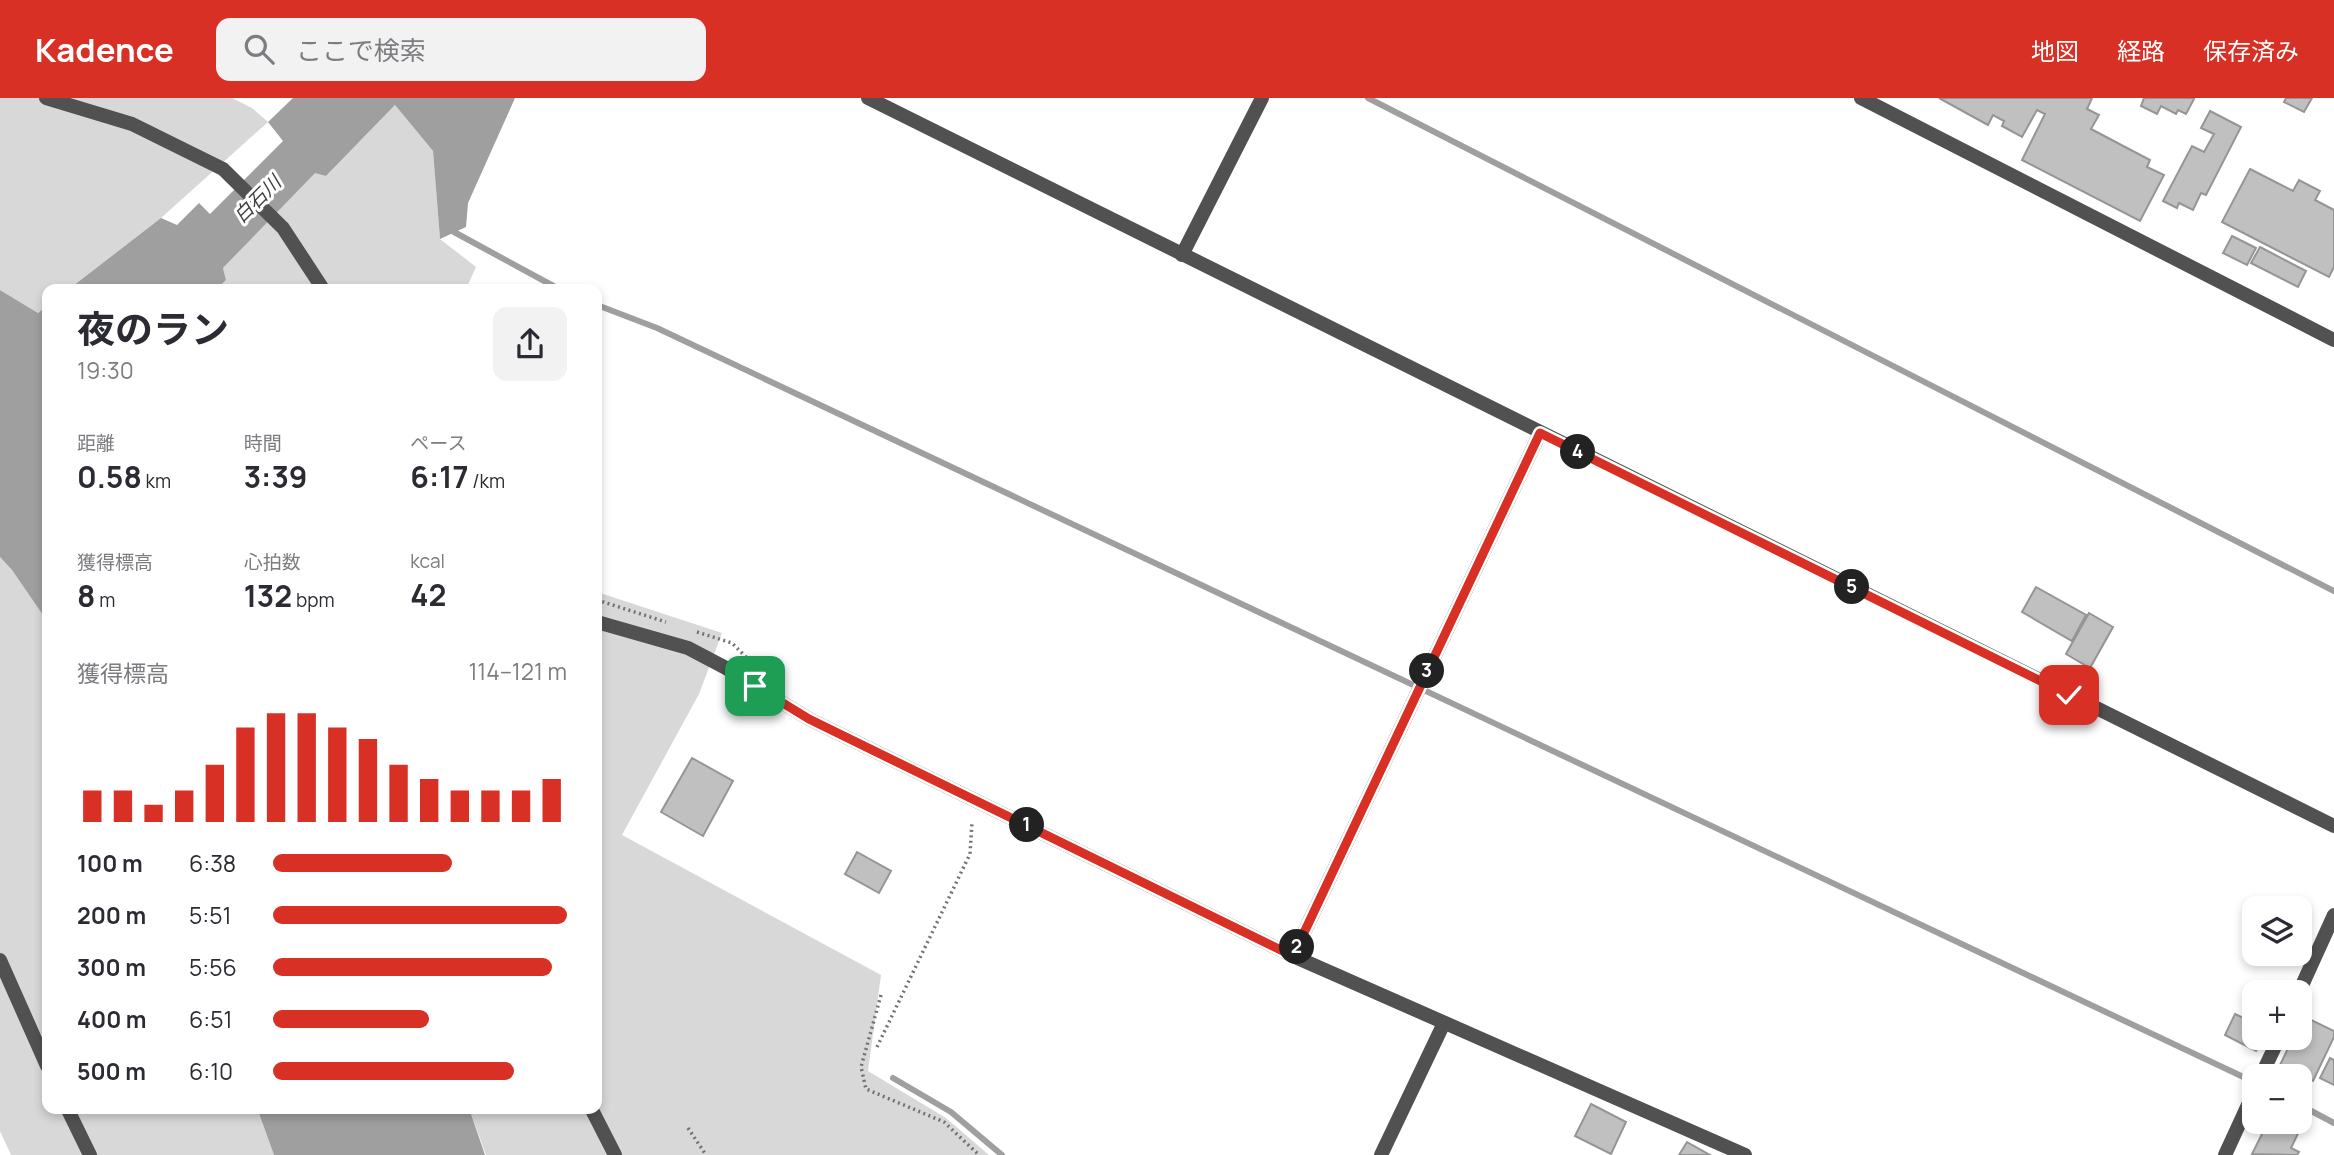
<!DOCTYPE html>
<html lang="ja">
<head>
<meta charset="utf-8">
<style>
	:root { --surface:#fff; --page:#f2f2f3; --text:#2b2b33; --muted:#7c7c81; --accent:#d93025 }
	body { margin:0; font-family:Manrope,"Noto Sans JP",sans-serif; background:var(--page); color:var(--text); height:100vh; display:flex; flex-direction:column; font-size:26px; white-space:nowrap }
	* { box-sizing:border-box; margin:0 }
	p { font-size:23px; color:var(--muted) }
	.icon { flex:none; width:38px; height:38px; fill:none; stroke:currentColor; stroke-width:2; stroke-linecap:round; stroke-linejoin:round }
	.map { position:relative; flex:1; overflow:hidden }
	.sheet { position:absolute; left:42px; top:186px; width:560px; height:830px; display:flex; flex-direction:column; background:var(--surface); border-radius:14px; box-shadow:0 4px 10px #0003 }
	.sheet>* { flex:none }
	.tools { position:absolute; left:2242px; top:798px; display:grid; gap:14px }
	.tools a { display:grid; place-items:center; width:70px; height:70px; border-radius:14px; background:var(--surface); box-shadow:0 4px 10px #0003; font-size:35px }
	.pin { position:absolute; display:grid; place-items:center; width:60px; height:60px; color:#fff; margin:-30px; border-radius:14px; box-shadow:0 4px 10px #0006 }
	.km { position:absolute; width:35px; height:35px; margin:-18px; border-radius:50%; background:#222; color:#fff; font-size:19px; line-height:35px; text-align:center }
	.round { display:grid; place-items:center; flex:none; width:74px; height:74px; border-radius:14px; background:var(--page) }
	.overview { display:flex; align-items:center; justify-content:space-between; height:119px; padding:0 35px }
	h1 { font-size:38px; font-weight:700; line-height:52px }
	.metrics { display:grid; grid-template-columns:repeat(3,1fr); gap:10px; height:119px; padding:7px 35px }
	.metrics div { display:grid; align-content:center }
	.metrics b { font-size:30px; font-weight:700 }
	.metrics small { font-size:19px; font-weight:400 }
	.metrics p { font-size:19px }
	.chart { height:196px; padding:14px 35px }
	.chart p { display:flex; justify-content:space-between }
	.chart svg { width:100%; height:126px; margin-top:7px; stroke:var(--accent); stroke-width:6 }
	ul { padding:0 35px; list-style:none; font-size:23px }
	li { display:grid; grid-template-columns:112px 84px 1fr; align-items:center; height:52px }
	li i { height:18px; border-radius:9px; background:var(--accent) }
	header { display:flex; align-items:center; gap:42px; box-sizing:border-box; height:98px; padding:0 35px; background:var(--accent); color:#fff }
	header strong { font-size:33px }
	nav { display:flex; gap:38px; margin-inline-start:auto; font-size:24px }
	.search { width:490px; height:63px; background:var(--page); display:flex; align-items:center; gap:18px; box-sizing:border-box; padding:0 24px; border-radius:14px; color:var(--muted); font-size:26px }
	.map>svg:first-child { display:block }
	.green { fill:#d8d8d8 }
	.water { fill:#9f9f9f }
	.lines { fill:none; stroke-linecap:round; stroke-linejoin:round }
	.stream { stroke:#9f9f9f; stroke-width:6 }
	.building { fill:#c0c0c0; stroke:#959595; stroke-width:2 }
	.path { stroke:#737373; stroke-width:3.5; stroke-dasharray:2 3.5; stroke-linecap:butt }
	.street { stroke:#515151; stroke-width:14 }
	.route-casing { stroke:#fff; stroke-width:14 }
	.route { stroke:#d93025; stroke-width:9 }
	.labels { text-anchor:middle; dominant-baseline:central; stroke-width:6; stroke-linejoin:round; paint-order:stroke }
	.water-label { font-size:19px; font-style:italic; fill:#404040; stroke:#fff }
</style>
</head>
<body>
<header>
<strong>Kadence</strong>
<div class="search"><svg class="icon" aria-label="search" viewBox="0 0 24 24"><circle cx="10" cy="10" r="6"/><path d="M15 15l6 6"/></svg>ここで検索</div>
<nav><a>地図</a><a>経路</a><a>保存済み</a></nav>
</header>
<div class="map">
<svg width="2334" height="1057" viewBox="0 0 2334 1057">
	<rect width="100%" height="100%" fill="#fff"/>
	<!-- green -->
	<g class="green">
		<polygon points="0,0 232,0 252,10 268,24 161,120 69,191 47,191 47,208 38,215 0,192"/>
		<polygon points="395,7 433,53 440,141 476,169 466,191 217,191 226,182 223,170 315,74 326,78"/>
		<polygon points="0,459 12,472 47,523 47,1010 257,1010 274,1057 11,1057 0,1033"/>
		<polygon points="597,494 722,535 699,596 622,737 881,877 868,973 946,1020 989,1057 486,1057 469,1010 597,1010"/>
	</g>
	<!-- water -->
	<g class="water">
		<polygon points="293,0 515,0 468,105 466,129 440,141 433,53 395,7 326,78 315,75 223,170 226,182 217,191 69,191 161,120 177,127 199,105 210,116 283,43 268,24"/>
		<polygon points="0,192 38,215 47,208 47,523 12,472 0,459"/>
		<polygon points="257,1010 469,1010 485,1057 274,1057"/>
	</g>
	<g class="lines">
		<!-- stream -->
		<g class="stream">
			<polyline points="1368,0 2334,493"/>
			<polyline points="454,126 454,134 559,191"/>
			<polyline points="597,207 657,230 2254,984"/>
			<polyline points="893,980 951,1014 1002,1057"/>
			<polyline points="2300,1007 2334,1025"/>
		</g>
	</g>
	<!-- building -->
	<g class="building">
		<polygon points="1939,0 2092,0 2087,11 2099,17 2091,31 2150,62 2147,69 2164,77 2140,123 2022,62 2045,16 2037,12 2022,39 2002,28 2004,23 1993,17 1988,27"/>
		<polygon points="2144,0 2192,0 2194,1 2186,16 2178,12 2176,16 2161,8 2157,16 2141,8"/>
		<polygon points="2286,0 2312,0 2304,14 2284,4"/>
		<polygon points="2210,13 2241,29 2206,97 2201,95 2193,112 2179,105 2177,110 2163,103 2192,48 2204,54 2214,36 2201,30"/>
		<polygon points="2250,71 2293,93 2299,82 2320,93 2315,102 2334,112 2334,169 2329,179 2222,124"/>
		<polygon points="2232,138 2256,150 2247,167 2223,155"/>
		<polygon points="2260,149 2306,173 2298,189 2251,165"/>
		<polygon points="2036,489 2086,517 2072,543 2022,514"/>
		<polygon points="2089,515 2113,529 2090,570 2066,556"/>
		<polygon points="692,660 733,683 703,738 661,714"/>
		<polygon points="857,754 891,773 879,795 845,776"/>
		<polygon points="2235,916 2254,925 2254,940 2262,940 2256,953 2225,937"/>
		<polygon points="2303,918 2334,933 2334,939 2313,983 2280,967 2293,940 2300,940 2300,926"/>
		<polygon points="2330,960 2334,962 2334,987 2320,980"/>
		<polygon points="1591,1006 1626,1024 1611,1056 1575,1038"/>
		<polygon points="2300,1023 2303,1025 2291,1050 2299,1054 2297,1057 2252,1056 2268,1024"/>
		<polygon points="1687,1044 1710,1057 1679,1057"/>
	</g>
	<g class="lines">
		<!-- path -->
		<g class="path">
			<polyline points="597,502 666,524"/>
			<polyline points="697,534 732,545 752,565"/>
			<polyline points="881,897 861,969 866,991 944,1024 979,1057"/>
			<polyline points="877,949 970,756 972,724"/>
			<polyline points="688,1030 706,1057"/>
		</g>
		<!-- street -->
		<g class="street">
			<polyline points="46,0 132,26 223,71 283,130 323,191"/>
			<polyline points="868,0 2334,728"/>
			<polyline points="1861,0 2334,242"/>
			<polyline points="1182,157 1262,0"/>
			<polyline points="597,524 688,550 726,570 809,621 1293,858 1745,1057"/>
			<polyline points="1293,858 1540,335"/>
			<polyline points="0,862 47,968"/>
			<polyline points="2299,894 2334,817"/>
			<polyline points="2261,978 2279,940"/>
			<polyline points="67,1010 90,1057"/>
			<polyline points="591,1010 615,1057"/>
			<polyline points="1381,1057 1444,925"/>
			<polyline points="2225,1057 2254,994"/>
		</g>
	</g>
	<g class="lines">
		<defs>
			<polyline id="route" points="755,588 809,621 1293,858 1540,335 2069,597"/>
		</defs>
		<!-- route casing -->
		<use href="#route" class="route-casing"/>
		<!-- route -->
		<use href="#route" class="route"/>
	</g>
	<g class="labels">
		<!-- water labels -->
		<g class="water-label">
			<text transform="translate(257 101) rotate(-45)">白石川</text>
		</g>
	</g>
</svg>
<div class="tools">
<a><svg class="icon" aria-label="layers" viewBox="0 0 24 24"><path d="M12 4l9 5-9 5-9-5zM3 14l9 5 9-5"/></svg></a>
<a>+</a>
<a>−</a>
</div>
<div class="pin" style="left:755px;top:588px;background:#1e9e55"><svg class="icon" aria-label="arrive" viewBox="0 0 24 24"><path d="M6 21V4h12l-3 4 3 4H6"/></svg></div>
<div class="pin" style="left:2069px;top:597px;background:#d93025"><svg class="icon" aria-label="check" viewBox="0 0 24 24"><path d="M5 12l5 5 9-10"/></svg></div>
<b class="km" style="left:1027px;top:727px">1</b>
<b class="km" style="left:1297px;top:849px">2</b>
<b class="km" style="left:1427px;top:573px">3</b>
<b class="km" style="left:1578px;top:354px">4</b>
<b class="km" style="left:1852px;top:489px">5</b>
<section class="sheet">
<div class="overview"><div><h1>夜のラン</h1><p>19:30</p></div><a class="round"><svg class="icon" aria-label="share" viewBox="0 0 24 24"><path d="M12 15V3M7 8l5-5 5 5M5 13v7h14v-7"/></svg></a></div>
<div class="metrics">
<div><p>距離</p><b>0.58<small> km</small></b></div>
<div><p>時間</p><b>3:39</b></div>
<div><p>ペース</p><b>6:17<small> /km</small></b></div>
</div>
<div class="metrics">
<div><p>獲得標高</p><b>8<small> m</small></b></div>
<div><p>心拍数</p><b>132<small> bpm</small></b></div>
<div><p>kcal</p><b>42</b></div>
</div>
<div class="chart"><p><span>獲得標高</span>114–121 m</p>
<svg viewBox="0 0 160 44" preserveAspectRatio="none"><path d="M5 44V33M15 44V33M25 44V38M35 44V33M45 44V24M55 44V11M65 44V6M75 44V6M85 44V11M95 44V15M105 44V24M115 44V29M125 44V33M135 44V33M145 44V33M155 44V29"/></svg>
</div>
<ul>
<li><b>100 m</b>6:38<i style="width:61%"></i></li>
<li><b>200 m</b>5:51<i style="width:100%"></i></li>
<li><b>300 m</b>5:56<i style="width:95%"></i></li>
<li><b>400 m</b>6:51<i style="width:53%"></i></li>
<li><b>500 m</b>6:10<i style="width:82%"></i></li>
</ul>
</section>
</div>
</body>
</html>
